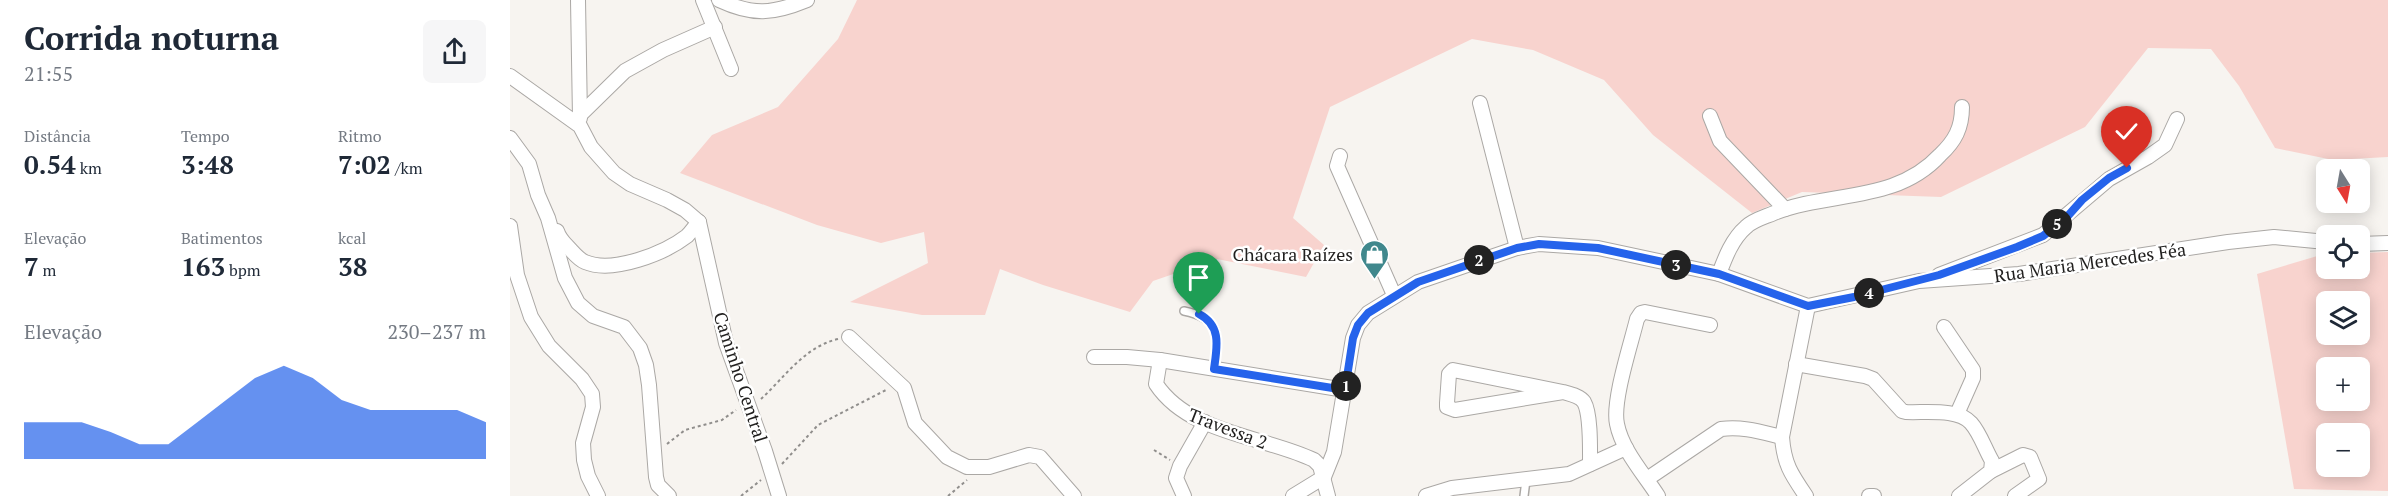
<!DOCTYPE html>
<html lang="pt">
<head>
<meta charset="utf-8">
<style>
	:root { --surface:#fff; --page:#f6f6f7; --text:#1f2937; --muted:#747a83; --accent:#2563eb }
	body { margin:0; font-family:"PT Serif",serif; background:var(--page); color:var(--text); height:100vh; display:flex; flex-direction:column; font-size:22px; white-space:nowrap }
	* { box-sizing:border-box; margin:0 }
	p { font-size:20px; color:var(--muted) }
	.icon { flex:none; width:33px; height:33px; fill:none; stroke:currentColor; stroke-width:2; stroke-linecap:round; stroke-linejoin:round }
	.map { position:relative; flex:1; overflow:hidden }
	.drawer { display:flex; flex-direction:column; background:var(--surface); width:510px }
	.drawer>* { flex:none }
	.needle { width:39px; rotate:169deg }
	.controls { position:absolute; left:1806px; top:159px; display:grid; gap:12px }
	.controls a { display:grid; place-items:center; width:54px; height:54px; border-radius:9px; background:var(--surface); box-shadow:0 3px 15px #0003; font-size:30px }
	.pin { position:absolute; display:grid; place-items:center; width:51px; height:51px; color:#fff; margin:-62px -26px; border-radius:50% 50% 50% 0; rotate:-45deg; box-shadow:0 0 6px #0007 }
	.pin .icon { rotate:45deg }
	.km { position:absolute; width:30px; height:30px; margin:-15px; border-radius:50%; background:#222; color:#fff; font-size:16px; line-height:30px; text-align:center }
	.round { display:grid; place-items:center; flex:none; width:63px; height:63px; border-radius:9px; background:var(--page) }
	.overview { display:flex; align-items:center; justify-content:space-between; height:102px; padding:0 24px }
	h1 { font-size:33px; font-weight:700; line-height:45px }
	.metrics { display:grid; grid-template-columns:repeat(3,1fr); gap:9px; height:102px; padding:6px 24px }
	.metrics div { display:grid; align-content:center }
	.metrics b { font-size:26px; font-weight:700 }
	.metrics small { font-size:16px; font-weight:400 }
	.metrics p { font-size:16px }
	.chart { height:168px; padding:12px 24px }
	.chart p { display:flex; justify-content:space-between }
	.chart svg { width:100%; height:108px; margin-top:6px; fill:var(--accent); opacity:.7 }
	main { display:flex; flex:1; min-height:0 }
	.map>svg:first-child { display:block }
	.green { fill:#f8d3ce; fill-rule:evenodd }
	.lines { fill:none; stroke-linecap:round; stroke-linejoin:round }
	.service-casing { stroke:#aba8a5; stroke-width:10 }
	.minor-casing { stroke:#aba8a5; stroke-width:16 }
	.path { stroke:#908e8c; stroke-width:2; stroke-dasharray:3 3; stroke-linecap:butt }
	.service { stroke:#fff; stroke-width:7 }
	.minor { stroke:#fff; stroke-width:14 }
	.route-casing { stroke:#fff; stroke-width:12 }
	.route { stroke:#2563eb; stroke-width:8 }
	.labels { text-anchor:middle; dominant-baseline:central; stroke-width:5; stroke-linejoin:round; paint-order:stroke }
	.poi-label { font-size:18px; fill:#201f1e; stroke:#fff; text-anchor:end }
	.street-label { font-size:18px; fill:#201f1e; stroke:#fff }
</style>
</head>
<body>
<main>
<section class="drawer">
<div class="overview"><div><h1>Corrida noturna</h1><p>21:55</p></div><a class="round"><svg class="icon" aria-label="share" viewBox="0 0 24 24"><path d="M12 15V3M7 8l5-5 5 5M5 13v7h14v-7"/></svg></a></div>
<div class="metrics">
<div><p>Distância</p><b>0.54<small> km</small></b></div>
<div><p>Tempo</p><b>3:48</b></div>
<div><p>Ritmo</p><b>7:02<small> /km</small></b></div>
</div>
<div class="metrics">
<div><p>Elevação</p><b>7<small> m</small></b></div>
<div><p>Batimentos</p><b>163<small> bpm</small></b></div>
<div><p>kcal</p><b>38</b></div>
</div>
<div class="chart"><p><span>Elevação</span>230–237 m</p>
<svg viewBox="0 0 160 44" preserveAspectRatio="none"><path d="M0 44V29L10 29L20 29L30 33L40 38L50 38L60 29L70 20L80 11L90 6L100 11L110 20L120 24L130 24L140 24L150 24L160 29V44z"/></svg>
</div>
</section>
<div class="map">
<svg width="1878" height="496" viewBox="0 0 1878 496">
	<rect width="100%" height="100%" fill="#f7f4f0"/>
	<!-- green -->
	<g class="green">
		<polygon points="347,0 1878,0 1878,157 1823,160 1765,148 1729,86 1701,49 1638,48 1575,127 1431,197 1292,192 1242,213 1143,135 1094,80 1023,50 962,39 820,107 783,218 814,245 796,277 707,259 643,281 620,312 533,285 490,269 475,315 412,315 340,302 418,263 414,232 371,243 307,225 170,173 202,135 268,107 328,39"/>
		<path d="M 1878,252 L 1878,491 L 1784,489 L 1747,274 L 1814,254 L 1816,254 L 1816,268 L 1850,268 L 1850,253 ZM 1816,302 L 1850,302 L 1850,334 L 1816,334 ZM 1816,368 L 1850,368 L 1850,400 L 1816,400 ZM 1816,434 L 1850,434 L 1850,466 L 1816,466 Z"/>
	</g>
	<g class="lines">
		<defs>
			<g id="service">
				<path d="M 674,311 C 712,319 709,336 704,369"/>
				<polyline points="1014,496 1016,480"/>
			</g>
			<g id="minor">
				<polyline points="68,0 70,118"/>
				<polyline points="193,0 221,69"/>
				<path d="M 209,0 C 243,16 263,14 297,0"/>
				<polyline points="0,76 70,126 81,147 104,173 120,184 157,200 175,210 189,222"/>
				<polyline points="970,103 1007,248"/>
				<polyline points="70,115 115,71 153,50 205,27"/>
				<polyline points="1200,116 1210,141 1275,209"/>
				<polyline points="0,138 19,164 28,195 38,218 55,278 68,303 83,316 114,327 130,348 136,365 139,385 146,477 148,485 159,496"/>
				<polyline points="830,156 827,166 884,295"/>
				<polyline points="189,222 216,343 255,451 269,496"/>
				<polyline points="0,226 7,275 21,317 39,346 72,379 82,394 83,407 73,443 74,460 78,476 88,496"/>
				<path d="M 47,231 C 49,238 53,242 58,247 C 63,252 68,259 75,262 C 103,274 155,253 177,236 C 181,232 185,226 189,222"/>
				<polyline points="1850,244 1878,243"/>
				<path d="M 1209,274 C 1215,258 1222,239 1236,227 C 1243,220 1255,217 1264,213 C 1320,191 1386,203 1430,155 C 1445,141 1452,128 1452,107"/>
				<polyline points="1429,275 1533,235 1599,179 1638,157 1655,145 1667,119"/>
				<polyline points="1434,327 1463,370 1463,378 1447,414"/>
				<polyline points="339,337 394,388 405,423 437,457 457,467 479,467 519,455 530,457 564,496"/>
				<polyline points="584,357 617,357 650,360 835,390"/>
				<path d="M 650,360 L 646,384 C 679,434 754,436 804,460 L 810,466 L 818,496"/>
				<path d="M 1286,364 L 1355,376 L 1363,379 L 1392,411 L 1396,412 C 1415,413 1448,408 1461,423 C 1470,433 1475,449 1482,461 L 1481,471 L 1449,496"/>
				<path d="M 1053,392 L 943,370 L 939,374 L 937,403 L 937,407 L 945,410 L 1053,392 C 1060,394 1070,396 1074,402 C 1081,414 1080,450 1080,464"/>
				<polyline points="1481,471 1513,455 1520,457 1529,479 1505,496"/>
				<path d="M 1137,479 L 1211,429 C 1232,426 1251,432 1272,437"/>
				<polyline points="674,496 666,478 670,466 695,422"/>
				<polyline points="783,496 814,477 824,452 843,338 848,325 858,313 908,282 1007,248 1029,244 1088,248 1209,274 1298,306 1409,281 1509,274 1718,242 1764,237 1816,242"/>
				<polyline points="916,496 942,488 1059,474 1116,448"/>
				<path d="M 1148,496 C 1134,474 1112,450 1107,424 C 1102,401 1121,344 1127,319 L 1131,313 L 1135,312 L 1200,325"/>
				<path d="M 1296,496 C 1281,474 1274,464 1272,437 L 1298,306"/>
				<polyline points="1359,496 1364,496"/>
			</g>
		</defs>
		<!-- service casing -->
		<use href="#service" class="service-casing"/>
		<!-- minor casing -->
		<use href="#minor" class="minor-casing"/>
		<!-- path -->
		<g class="path">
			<path d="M 251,399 C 274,378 294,347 328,339"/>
			<polyline points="157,444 175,430 212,420 226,410"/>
			<polyline points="644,450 660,460"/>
			<polyline points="272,464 308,425 376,390"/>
			<polyline points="231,496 251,480"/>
			<polyline points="438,496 457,480"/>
		</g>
		<!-- service -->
		<use href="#service" class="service"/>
		<!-- minor -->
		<use href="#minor" class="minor"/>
	</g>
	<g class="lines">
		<defs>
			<path id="route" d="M 689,314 C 712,326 707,347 704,369 L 835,390 L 843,338 L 848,325 L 858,313 L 908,282 L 1007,248 L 1029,244 L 1088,248 L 1209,274 L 1298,306 L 1344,297 L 1429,275 L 1507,247 L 1533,236 L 1556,218 L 1572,200 L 1599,178 L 1617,168"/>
		</defs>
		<!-- route casing -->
		<use href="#route" class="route-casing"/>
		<!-- route -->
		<use href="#route" class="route"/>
	</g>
	<!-- icons -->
	<defs>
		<symbol id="shop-pin" viewBox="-11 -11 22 30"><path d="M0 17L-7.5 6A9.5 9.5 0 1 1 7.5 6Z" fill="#40888d" stroke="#fff"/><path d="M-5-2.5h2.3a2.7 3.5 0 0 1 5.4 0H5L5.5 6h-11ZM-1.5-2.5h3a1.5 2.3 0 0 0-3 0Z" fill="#fff"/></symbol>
	</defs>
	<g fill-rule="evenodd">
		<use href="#shop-pin" x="848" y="238" width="33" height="45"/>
	</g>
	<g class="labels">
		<!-- poi labels -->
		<g class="poi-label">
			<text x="843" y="254">Chácara Raízes</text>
		</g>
		<!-- street labels -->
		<g class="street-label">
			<text transform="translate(1580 262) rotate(-8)">Rua Maria Mercedes Féa</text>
			<text transform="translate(231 377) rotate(72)">Caminho Central</text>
			<text transform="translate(718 428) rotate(21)">Travessa 2</text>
		</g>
	</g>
</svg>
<div class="controls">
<a><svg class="needle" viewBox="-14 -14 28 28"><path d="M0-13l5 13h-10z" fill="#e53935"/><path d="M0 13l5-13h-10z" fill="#747a83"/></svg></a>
<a><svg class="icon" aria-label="locate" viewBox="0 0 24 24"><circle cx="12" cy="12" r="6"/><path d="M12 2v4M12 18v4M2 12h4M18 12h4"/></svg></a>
<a><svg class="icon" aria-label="layers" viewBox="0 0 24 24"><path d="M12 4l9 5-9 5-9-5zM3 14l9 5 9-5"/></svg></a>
<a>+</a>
<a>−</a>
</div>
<div class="pin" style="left:689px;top:314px;background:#1e9e55"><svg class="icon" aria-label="arrive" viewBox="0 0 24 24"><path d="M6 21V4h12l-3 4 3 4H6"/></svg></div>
<div class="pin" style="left:1617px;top:168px;background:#d93025"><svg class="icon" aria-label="check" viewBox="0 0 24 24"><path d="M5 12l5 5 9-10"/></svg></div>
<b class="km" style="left:836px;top:386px">1</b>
<b class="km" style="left:969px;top:260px">2</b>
<b class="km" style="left:1166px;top:265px">3</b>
<b class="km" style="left:1359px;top:293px">4</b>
<b class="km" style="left:1547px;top:224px">5</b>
</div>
</main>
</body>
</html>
